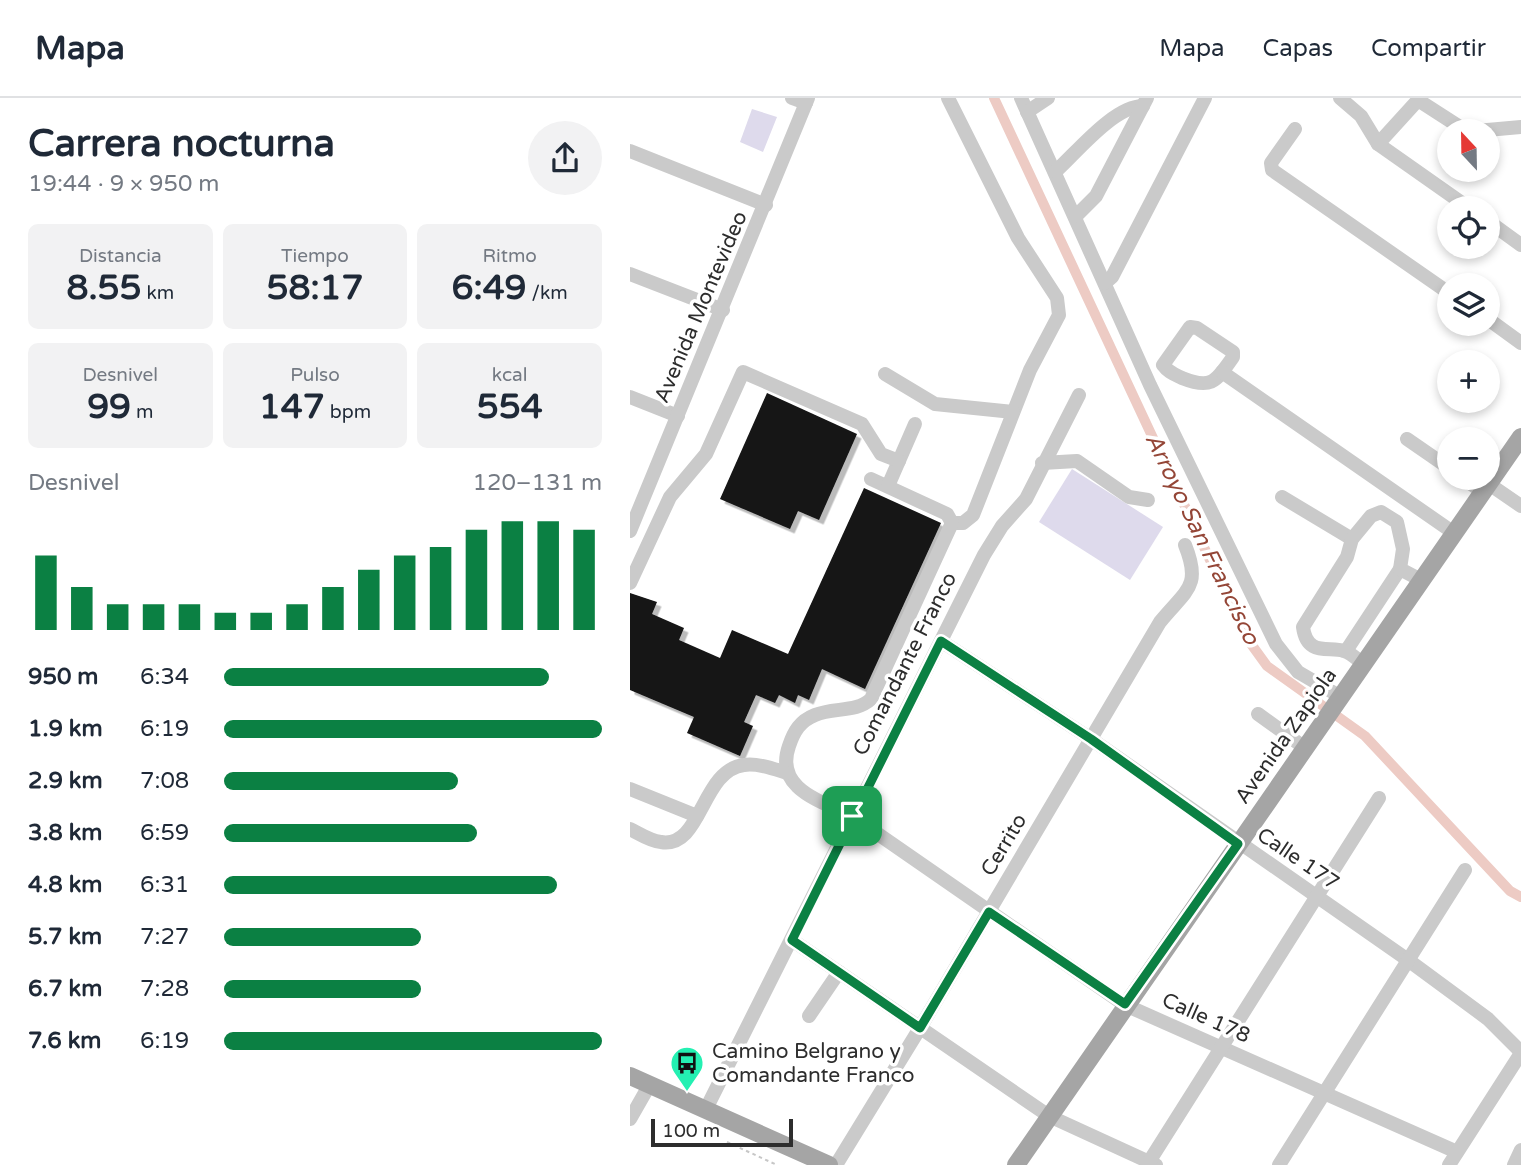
<!DOCTYPE html>
<html lang="es">
<head>
<meta charset="utf-8">
<style>
	:root { --surface:#fff; --page:#f2f2f3; --text:#1f2937; --muted:#747a83; --line:#e0e1e3; --accent:#0b8043 }
	body { margin:0; font-family:"Varela Round",sans-serif; background:var(--page); color:var(--text); height:100vh; display:flex; flex-direction:column; font-size:26px; white-space:nowrap }
	* { box-sizing:border-box; margin:0 }
	p { font-size:23px; color:var(--muted) }
	.icon { flex:none; width:38px; height:38px; fill:none; stroke:currentColor; stroke-width:2; stroke-linecap:round; stroke-linejoin:round }
	.map { position:relative; flex:1; overflow:hidden }
	.panel { display:flex; flex-direction:column; background:var(--surface); width:630px }
	.panel>* { flex:none }
	.needle { width:46px; rotate:338deg }
	.buttons { position:absolute; left:807px; top:21px; display:grid; gap:14px }
	.buttons a { display:grid; place-items:center; width:63px; height:63px; border-radius:50%; background:var(--surface); box-shadow:0 4px 10px #0003; font-size:35px }
	.scale { position:absolute; left:21px; bottom:18px; width:142px; box-sizing:border-box; padding-left:7px; border:4px solid #2d2d2d; border-top:0; font-size:19px; line-height:24px; white-space:nowrap; color:#2d2d2d; -webkit-text-stroke:5px #fff; paint-order:stroke }
	.pin { position:absolute; display:grid; place-items:center; width:60px; height:60px; color:#fff; margin:-30px; border-radius:14px; box-shadow:0 4px 10px #0006 }
	.round { display:grid; place-items:center; flex:none; width:74px; height:74px; border-radius:37px; background:var(--page) }
	.headline { display:flex; align-items:center; justify-content:space-between; height:119px; padding:0 28px }
	h1 { font-size:38px; font-weight:700; line-height:52px }
	.stats { display:grid; grid-template-columns:repeat(3,1fr); gap:10px; height:119px; padding:7px 28px }
	.stats div { display:grid; align-content:center; border-radius:10px; background:var(--page); text-align:center }
	.stats b { font-size:35px; font-weight:700 }
	.stats small { font-size:19px; font-weight:400 }
	.stats p { font-size:19px }
	.chart { height:196px; padding:14px 28px }
	.chart p { display:flex; justify-content:space-between }
	.chart svg { width:100%; height:126px; margin-top:7px; stroke:var(--accent); stroke-width:6 }
	ul { padding:0 28px; list-style:none; font-size:23px }
	li { display:grid; grid-template-columns:112px 84px 1fr; align-items:center; height:52px }
	li i { height:18px; border-radius:9px; background:var(--accent) }
	header { display:flex; align-items:center; gap:42px; box-sizing:border-box; height:98px; padding:0 35px; background:var(--surface); border-bottom:2px solid var(--line) }
	header strong { font-size:33px }
	nav { display:flex; gap:38px; margin-inline-start:auto; font-size:24px }
	main { display:flex; flex:1; min-height:0 }
	.map>svg:first-child { display:block }
	.green { fill:#dedaec }
	.lines { fill:none; stroke-linecap:round; stroke-linejoin:round }
	.canal { stroke:#edcbc4; stroke-width:10 }
	.building { fill:#141414; filter:url(#shadow) }
	.path { stroke:#c7c7c7; stroke-width:2; stroke-dasharray:3.5 3.5; stroke-linecap:butt }
	.minor { stroke:#cacaca; stroke-width:14 }
	.major { stroke:#a5a5a5; stroke-width:18 }
	.route-casing { stroke:#fff; stroke-width:14 }
	.route { stroke:#0b8043; stroke-width:9 }
	.labels { text-anchor:middle; dominant-baseline:central; stroke-width:7; stroke-linejoin:round; paint-order:stroke }
	.street-label { font-size:21px; fill:#2d2d2d; stroke:#fff }
	.poi-label { font-size:21px; fill:#2d2d2d; stroke:#fff; text-anchor:start }
	.water-label { font-size:23px; font-style:italic; fill:#944637; stroke:#fff }
</style>
</head>
<body>
<header>
<strong>Mapa</strong>
<nav><a>Mapa</a><a>Capas</a><a>Compartir</a></nav>
</header>
<main>
<section class="panel">
<div class="headline"><div><h1>Carrera nocturna</h1><p>19:44 · 9 × 950 m</p></div><a class="round"><svg class="icon" aria-label="share" viewBox="0 0 24 24"><path d="M12 15V3M7 8l5-5 5 5M5 13v7h14v-7"/></svg></a></div>
<div class="stats">
<div><p>Distancia</p><b>8.55<small> km</small></b></div>
<div><p>Tiempo</p><b>58:17</b></div>
<div><p>Ritmo</p><b>6:49<small> /km</small></b></div>
</div>
<div class="stats">
<div><p>Desnivel</p><b>99<small> m</small></b></div>
<div><p>Pulso</p><b>147<small> bpm</small></b></div>
<div><p>kcal</p><b>554</b></div>
</div>
<div class="chart"><p><span>Desnivel</span>120–131 m</p>
<svg viewBox="0 0 160 44" preserveAspectRatio="none"><path d="M5 44V18M15 44V29M25 44V35M35 44V35M45 44V35M55 44V38M65 44V38M75 44V35M85 44V29M95 44V23M105 44V18M115 44V15M125 44V9M135 44V6M145 44V6M155 44V9"/></svg>
</div>
<ul>
<li><b>950 m</b>6:34<i style="width:86%"></i></li>
<li><b>1.9 km</b>6:19<i style="width:100%"></i></li>
<li><b>2.9 km</b>7:08<i style="width:62%"></i></li>
<li><b>3.8 km</b>6:59<i style="width:67%"></i></li>
<li><b>4.8 km</b>6:31<i style="width:88%"></i></li>
<li><b>5.7 km</b>7:27<i style="width:52%"></i></li>
<li><b>6.7 km</b>7:28<i style="width:52%"></i></li>
<li><b>7.6 km</b>6:19<i style="width:100%"></i></li>
</ul>
</section>
<div class="map">
<svg width="891" height="1067" viewBox="0 0 891 1067">
	<defs>
		<filter id="shadow"><feDropShadow dx="4.5" dy="4.5" stdDeviation="0" flood-color="#0004"/></filter>
	</defs>
	<rect width="100%" height="100%" fill="#fff"/>
	<!-- green -->
	<g class="green">
		<polygon points="122,11 147,19 133,54 110,44"/>
		<polygon points="442,371 533,429 500,482 409,424"/>
	</g>
	<g class="lines">
		<!-- canal -->
		<polyline class="canal" points="364,0 616,539 637,568 735,638 880,793 891,799"/>
	</g>
	<!-- building -->
	<g class="building">
		<polygon points="137,295 227,336 189,422 168,413 160,431 90,401"/>
		<polygon points="234,390 311,425 235,591 192,571 179,602 168,597 165,605 149,597 145,605 126,597 114,624 123,628 110,658 57,635 64,619 0,592 0,495 27,504 22,516 54,530 49,542 90,560 102,532 158,556"/>
	</g>
	<g class="lines">
		<!-- path -->
		<polyline class="path" points="97,1044 147,1067"/>
		<!-- minor -->
		<g class="minor">
			<polyline points="162,0 176,5"/>
			<polyline points="318,0 388,140 427,200 429,217 400,272 343,417 333,425 322,425"/>
			<polyline points="391,0 520,287 646,546 668,574 711,599"/>
			<polyline points="710,0 731,18 748,46 839,110"/>
			<polyline points="397,14 418,0"/>
			<polyline points="665,31 641,65 642,72 819,195"/>
			<polyline points="846,33 891,29"/>
			<polyline points="748,46 788,2 836,33"/>
			<polyline points="0,53 136,107"/>
			<path d="M 426,73 C 447,54 484,8 513,8"/>
			<polyline points="446,118 466,98 517,0"/>
			<polyline points="858,123 891,147"/>
			<polyline points="0,176 93,212"/>
			<polyline points="475,185 482,179 575,0"/>
			<polyline points="858,221 891,245"/>
			<path d="M 560,229 L 567,230 L 603,254 L 603,259 C 586,283 582,292 552,280 C 544,276 538,274 533,267 Z"/>
			<polyline points="592,274 824,435"/>
			<polyline points="255,276 305,306 383,314"/>
			<polyline points="0,299 48,318"/>
			<polyline points="777,341 819,370"/>
			<polyline points="412,365 447,363 499,399 518,402"/>
			<polyline points="832,380 853,394"/>
			<path d="M 241,381 L 317,416 L 322,425 L 241,601 C 226,615 204,609 185,617 C 170,623 164,633 159,648 C 144,691 191,703 222,718 L 495,907 L 827,1054"/>
			<polyline points="859,386 891,408"/>
			<polyline points="258,388 285,326"/>
			<polyline points="652,399 722,441"/>
			<polyline points="0,433 178,0"/>
			<polyline points="0,485 40,399 76,356 113,274 232,326 251,356 269,363"/>
			<polyline points="311,543 461,641 778,862 858,921 891,954"/>
			<polyline points="716,553 770,471"/>
			<path d="M 734,566 C 728,562 721,555 714,553 C 699,548 677,559 673,529 L 717,459 L 722,441 L 741,418 L 751,414 L 767,424 L 773,451 L 770,471 L 791,482"/>
			<polyline points="628,616 675,650"/>
			<polyline points="0,691 67,718"/>
			<path d="M 0,731 C 10,736 20,743 31,744 C 72,751 71,672 114,667 C 128,665 144,671 157,675"/>
			<polyline points="162,842 419,1018 526,1067"/>
			<polyline points="179,918 209,874"/>
			<polyline points="76,1011 354,457 372,428 396,401 449,297"/>
			<polyline points="0,1021 20,986"/>
			<path d="M 206,1067 L 290,930 L 530,524 C 556,492 572,489 555,447"/>
			<polyline points="517,1067 749,700"/>
			<polyline points="649,1067 835,772"/>
			<polyline points="819,1067 891,955"/>
			<polyline points="884,1067 891,1052"/>
		</g>
		<!-- major -->
		<g class="major">
			<polyline points="0,978 199,1067"/>
			<polyline points="386,1067 891,339"/>
		</g>
	</g>
	<g class="lines">
		<defs>
			<polygon id="route" points="311,543 461,641 608,746 495,906 359,814 290,930 162,842"/>
		</defs>
		<!-- route casing -->
		<use href="#route" class="route-casing"/>
		<!-- route -->
		<use href="#route" class="route"/>
	</g>
	<!-- icons -->
	<defs>
		<symbol id="bus-pin" viewBox="-11 -11 22 30"><path d="M0 17L-7.5 6A9.5 9.5 0 1 1 7.5 6Z" fill="#24f0b2" stroke="#fff"/><path d="M-5-6H5V4H4V6H2V4H-2V6H-4V4H-5ZM-3.5-4V0h7V-4ZM-3.5 1.2v1.5H-2V1.2ZM2 1.2v1.5H3.5V1.2Z" fill="#111"/></symbol>
	</defs>
	<g fill-rule="evenodd">
		<use href="#bus-pin" x="38" y="946" width="38" height="52"/>
	</g>
	<g class="labels">
		<!-- street labels -->
		<g class="street-label">
			<text transform="translate(71 209) rotate(-67)">Avenida Montevideo</text>
			<text transform="translate(275 566) rotate(-63)">Comandante Franco</text>
			<text transform="translate(656 638) rotate(-55)">Avenida Zapiola</text>
			<text transform="translate(374 747) rotate(-59)">Cerrito</text>
			<text transform="translate(668 761) rotate(34)">Calle 177</text>
			<text transform="translate(576 920) rotate(24)">Calle 178</text>
		</g>
		<!-- poi labels -->
		<g class="poi-label">
			<text x="82" y="953">Camino Belgrano y<tspan x="82" dy="24">Comandante Franco</tspan></text>
		</g>
		<!-- water labels -->
		<g class="water-label">
			<text transform="translate(572 441) rotate(64)">Arroyo San Francisco</text>
		</g>
	</g>
</svg>
<div class="buttons">
<a><svg class="needle" viewBox="-14 -14 28 28"><path d="M0-13l5 13h-10z" fill="#e53935"/><path d="M0 13l5-13h-10z" fill="#747a83"/></svg></a>
<a><svg class="icon" aria-label="locate" viewBox="0 0 24 24"><circle cx="12" cy="12" r="6"/><path d="M12 2v4M12 18v4M2 12h4M18 12h4"/></svg></a>
<a><svg class="icon" aria-label="layers" viewBox="0 0 24 24"><path d="M12 4l9 5-9 5-9-5zM3 14l9 5 9-5"/></svg></a>
<a>+</a>
<a>−</a>
</div>
<div class="scale">100 m</div>
<div class="pin" style="left:222px;top:718px;background:#1e9e55"><svg class="icon" aria-label="arrive" viewBox="0 0 24 24"><path d="M6 21V4h12l-3 4 3 4H6"/></svg></div>
</div>
</main>
</body>
</html>
